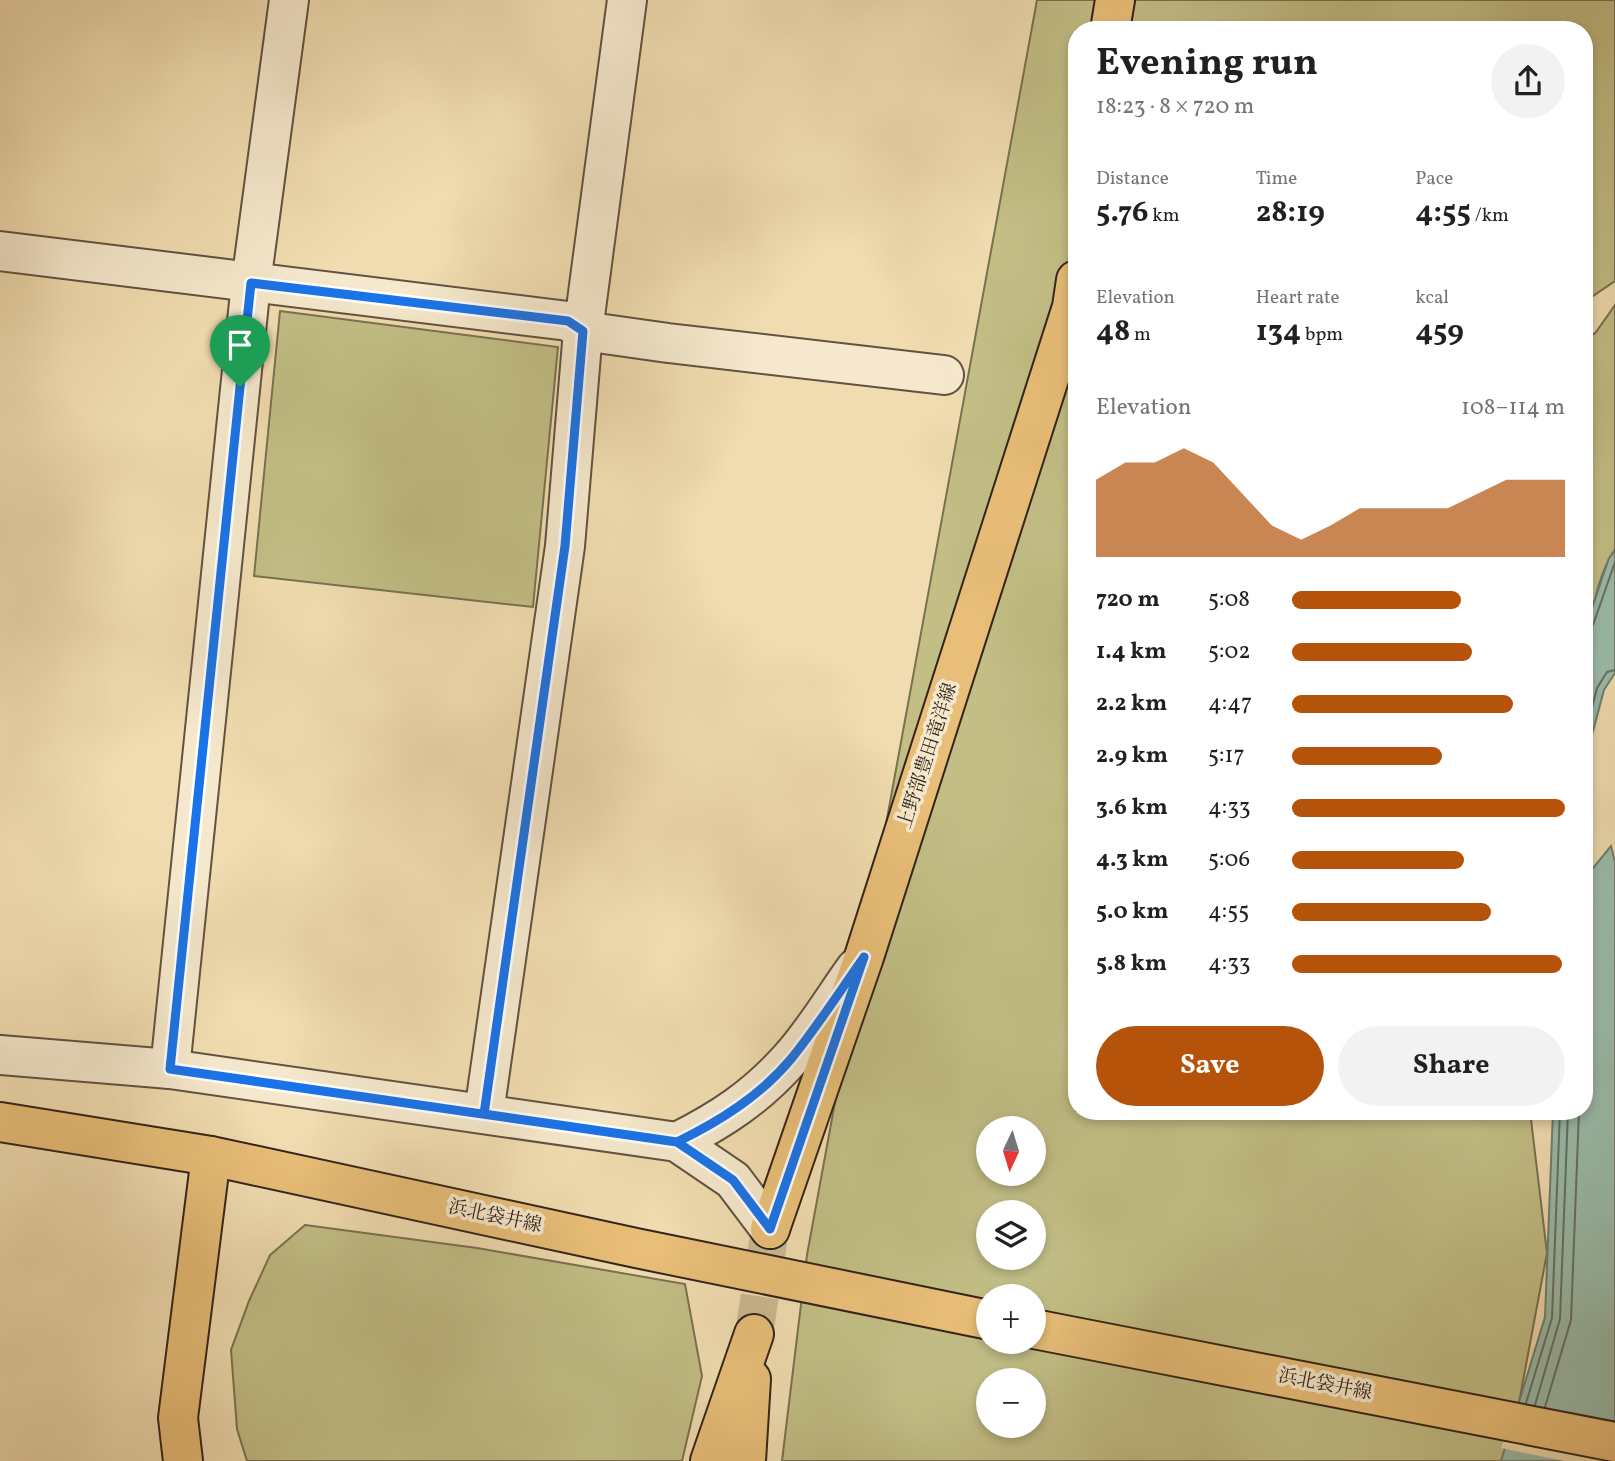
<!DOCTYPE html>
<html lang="en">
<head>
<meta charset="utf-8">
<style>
	:root { --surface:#fff; --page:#f2f2f2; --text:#202124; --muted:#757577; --accent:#b45309 }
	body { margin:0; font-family:Vollkorn,"Noto Serif JP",serif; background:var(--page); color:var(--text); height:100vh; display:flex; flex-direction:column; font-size:26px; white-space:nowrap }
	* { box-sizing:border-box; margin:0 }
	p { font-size:23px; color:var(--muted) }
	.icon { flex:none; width:38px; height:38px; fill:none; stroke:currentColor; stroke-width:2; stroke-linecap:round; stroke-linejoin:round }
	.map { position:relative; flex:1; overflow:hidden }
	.side { position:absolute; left:1068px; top:21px; width:525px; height:1099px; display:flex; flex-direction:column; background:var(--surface); border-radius:28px; box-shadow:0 4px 10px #0003 }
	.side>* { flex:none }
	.needle { width:46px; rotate:184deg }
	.buttons { position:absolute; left:976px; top:1116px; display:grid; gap:14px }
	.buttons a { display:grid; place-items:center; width:70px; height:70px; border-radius:50%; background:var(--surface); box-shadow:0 4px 10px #0003; font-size:35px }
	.pin { position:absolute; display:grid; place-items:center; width:60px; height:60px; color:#fff; margin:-72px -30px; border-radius:50% 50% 50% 0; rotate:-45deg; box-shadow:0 0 7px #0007 }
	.pin .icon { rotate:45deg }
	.round { display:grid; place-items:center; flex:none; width:74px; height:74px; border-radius:37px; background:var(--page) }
	.summary { display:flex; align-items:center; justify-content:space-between; height:119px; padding:0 28px }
	h1 { font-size:38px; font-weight:700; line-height:52px }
	.metrics { display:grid; grid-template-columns:repeat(3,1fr); gap:10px; height:119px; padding:7px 28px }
	.metrics div { display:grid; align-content:center }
	.metrics b { font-size:30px; font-weight:700 }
	.metrics small { font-size:19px; font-weight:400 }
	.metrics p { font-size:19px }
	.chart { height:196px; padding:14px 28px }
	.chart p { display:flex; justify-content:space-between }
	.chart svg { width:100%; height:126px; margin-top:7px; fill:var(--accent); opacity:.7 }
	.action { display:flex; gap:14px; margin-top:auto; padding:14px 28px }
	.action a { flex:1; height:80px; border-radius:42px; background:var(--accent); color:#fff; font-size:28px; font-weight:700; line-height:80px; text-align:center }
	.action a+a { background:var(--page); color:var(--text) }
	ul { padding:0 28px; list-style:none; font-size:23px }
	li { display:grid; grid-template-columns:112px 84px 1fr; align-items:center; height:52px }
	li i { height:18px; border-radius:9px; background:var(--accent) }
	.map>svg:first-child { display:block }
	.green { fill:#c2be86; stroke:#7a7150; stroke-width:2; fill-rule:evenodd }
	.water { fill:#9abcab; stroke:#717f71; stroke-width:2 }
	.pier { fill:#f0dcb0 }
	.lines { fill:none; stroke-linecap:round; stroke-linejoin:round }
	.shore { stroke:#667062; stroke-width:2 }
	.major-tunnel { stroke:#cab792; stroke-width:38; stroke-dasharray:38 19; stroke-linecap:butt }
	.minor-casing { stroke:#625240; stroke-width:42 }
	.major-casing { stroke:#33241a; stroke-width:42 }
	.minor { stroke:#f5e8cc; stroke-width:38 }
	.major { stroke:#e8be78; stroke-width:38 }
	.route-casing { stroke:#fff; stroke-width:14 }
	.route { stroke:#1a73e8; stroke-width:9 }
	.labels { text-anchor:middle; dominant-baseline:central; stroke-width:7; stroke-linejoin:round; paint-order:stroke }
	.street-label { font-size:19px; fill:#33241a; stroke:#f5e8cc }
</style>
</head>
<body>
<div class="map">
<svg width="1615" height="1461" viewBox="0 0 1615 1461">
	<rect width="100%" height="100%" fill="#f0dcb0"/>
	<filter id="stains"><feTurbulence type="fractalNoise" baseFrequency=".00286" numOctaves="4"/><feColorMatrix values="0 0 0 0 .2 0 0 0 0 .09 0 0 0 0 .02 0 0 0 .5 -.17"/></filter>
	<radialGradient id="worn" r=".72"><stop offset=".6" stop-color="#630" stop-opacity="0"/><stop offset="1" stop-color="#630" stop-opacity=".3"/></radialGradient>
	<!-- green -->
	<g class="green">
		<path d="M 1037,0 L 1615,0 L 1615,281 L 1584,302 L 1584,30 L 1076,30 L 1076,1111 L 1530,1111 L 1547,1253 L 1508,1461 L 782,1461 L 807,1255 ZM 989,1129 L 1034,1129 L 1034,1174 L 989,1174 ZM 989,1213 L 1034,1213 L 1034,1258 L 989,1258 ZM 989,1297 L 1034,1297 L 1034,1342 L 989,1342 ZM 989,1381 L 1034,1381 L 1034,1426 L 989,1426 Z"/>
		<path d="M 1615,305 L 1615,549 C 1596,577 1592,617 1584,649 L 1584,342 L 1596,332 Z"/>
		<polygon points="280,311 558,347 533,607 254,576"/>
		<polygon points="305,1225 477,1248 685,1284 702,1376 682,1461 247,1461 237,1429 231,1350 249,1301 270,1255"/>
	</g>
	<!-- water -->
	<g class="water">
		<polygon points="1615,551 1615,673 1604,690 1584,765 1584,632 1609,558"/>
		<polygon points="1611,846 1615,862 1615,1461 1501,1461 1545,1317 1553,1111 1584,1111 1584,879"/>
	</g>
	<!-- pier -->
	<polygon class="pier" points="1515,1402 1615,1422 1615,1461 1564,1461 1501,1448"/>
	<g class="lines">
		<!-- shore -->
		<g class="shore">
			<polyline points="1584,630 1589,629 1593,625 1615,562"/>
			<polyline points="1584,738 1597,688 1607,672 1615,670"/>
			<polyline points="1526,1403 1552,1318 1560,1111"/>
			<polyline points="1535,1405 1560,1319 1568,1111"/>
			<polyline points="1545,1407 1571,1320 1579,1111"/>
		</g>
		<!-- major-tunnel -->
		<polyline class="major-tunnel" points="754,1334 770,1229"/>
		<defs>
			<g id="minor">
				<polyline points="0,251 568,321 583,331 668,343 944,375"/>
				<polyline points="0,1055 170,1069 677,1142 733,1180 770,1229"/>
				<polyline points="170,1069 251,283 289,0"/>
				<polyline points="484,1113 565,546 583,331 627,0"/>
				<path d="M 677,1142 C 721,1120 756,1097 789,1060 C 814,1033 834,998 856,968"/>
			</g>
			<g id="major">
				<polyline points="1110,30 1115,0"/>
				<polyline points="0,1122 211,1156 636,1248 989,1320"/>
				<polyline points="770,1229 864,957 1072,307 1076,280"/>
				<polyline points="1034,1329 1615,1442"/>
				<polyline points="183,1461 178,1418 211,1156"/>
				<polyline points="710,1461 754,1334"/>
				<polyline points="746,1461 751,1379"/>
			</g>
		</defs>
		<!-- minor casing -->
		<use href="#minor" class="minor-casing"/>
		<!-- major casing -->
		<use href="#major" class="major-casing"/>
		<!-- minor -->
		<use href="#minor" class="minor"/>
		<!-- major -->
		<use href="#major" class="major"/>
	</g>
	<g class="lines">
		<defs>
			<path id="route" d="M 240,387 L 170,1069 L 677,1142 C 720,1121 760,1096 791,1059 C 817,1027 840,991 864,957 L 770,1229 L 733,1180 L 677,1142 L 484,1114 L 565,546 L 583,331 L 568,321 L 251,283 L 240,387"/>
		</defs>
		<!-- route casing -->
		<use href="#route" class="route-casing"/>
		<!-- route -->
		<use href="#route" class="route"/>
	</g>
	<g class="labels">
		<!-- street labels -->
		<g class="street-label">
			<text transform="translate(928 756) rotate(-72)">上野部豊田竜洋線</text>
			<text transform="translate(495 1217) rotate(12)">浜北袋井線</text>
			<text transform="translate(1325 1385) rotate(11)">浜北袋井線</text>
		</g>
	</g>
	<rect width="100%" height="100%" filter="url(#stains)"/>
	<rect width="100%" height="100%" fill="url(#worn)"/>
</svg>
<div class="buttons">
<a><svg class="needle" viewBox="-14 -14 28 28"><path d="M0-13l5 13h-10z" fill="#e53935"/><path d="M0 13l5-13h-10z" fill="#757577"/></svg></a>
<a><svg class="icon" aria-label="layers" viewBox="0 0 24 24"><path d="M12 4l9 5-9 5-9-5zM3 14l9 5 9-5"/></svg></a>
<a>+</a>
<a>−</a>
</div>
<div class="pin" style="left:240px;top:387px;background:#1e9e55"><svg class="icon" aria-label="arrive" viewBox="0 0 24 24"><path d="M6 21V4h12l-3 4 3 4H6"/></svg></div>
<section class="side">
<div class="summary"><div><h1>Evening run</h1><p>18:23 · 8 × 720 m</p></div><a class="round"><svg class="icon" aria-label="share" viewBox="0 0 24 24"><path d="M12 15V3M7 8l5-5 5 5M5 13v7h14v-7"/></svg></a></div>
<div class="metrics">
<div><p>Distance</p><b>5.76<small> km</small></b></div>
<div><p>Time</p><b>28:19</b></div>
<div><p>Pace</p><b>4:55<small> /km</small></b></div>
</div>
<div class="metrics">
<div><p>Elevation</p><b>48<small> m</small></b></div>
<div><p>Heart rate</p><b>134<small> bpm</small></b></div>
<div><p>kcal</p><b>459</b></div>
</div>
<div class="chart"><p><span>Elevation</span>108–114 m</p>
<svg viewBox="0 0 160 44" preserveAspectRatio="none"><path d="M0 44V17L10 11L20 11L30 6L40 11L50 22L60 33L70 38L80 33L90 27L100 27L110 27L120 27L130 22L140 17L150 17L160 17V44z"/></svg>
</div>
<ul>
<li><b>720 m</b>5:08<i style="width:62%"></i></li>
<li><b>1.4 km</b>5:02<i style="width:66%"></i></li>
<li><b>2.2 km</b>4:47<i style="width:81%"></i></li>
<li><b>2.9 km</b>5:17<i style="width:55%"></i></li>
<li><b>3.6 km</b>4:33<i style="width:100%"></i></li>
<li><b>4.3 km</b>5:06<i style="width:63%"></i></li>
<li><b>5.0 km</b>4:55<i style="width:73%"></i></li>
<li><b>5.8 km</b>4:33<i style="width:99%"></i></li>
</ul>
<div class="action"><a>Save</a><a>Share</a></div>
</section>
</div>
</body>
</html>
